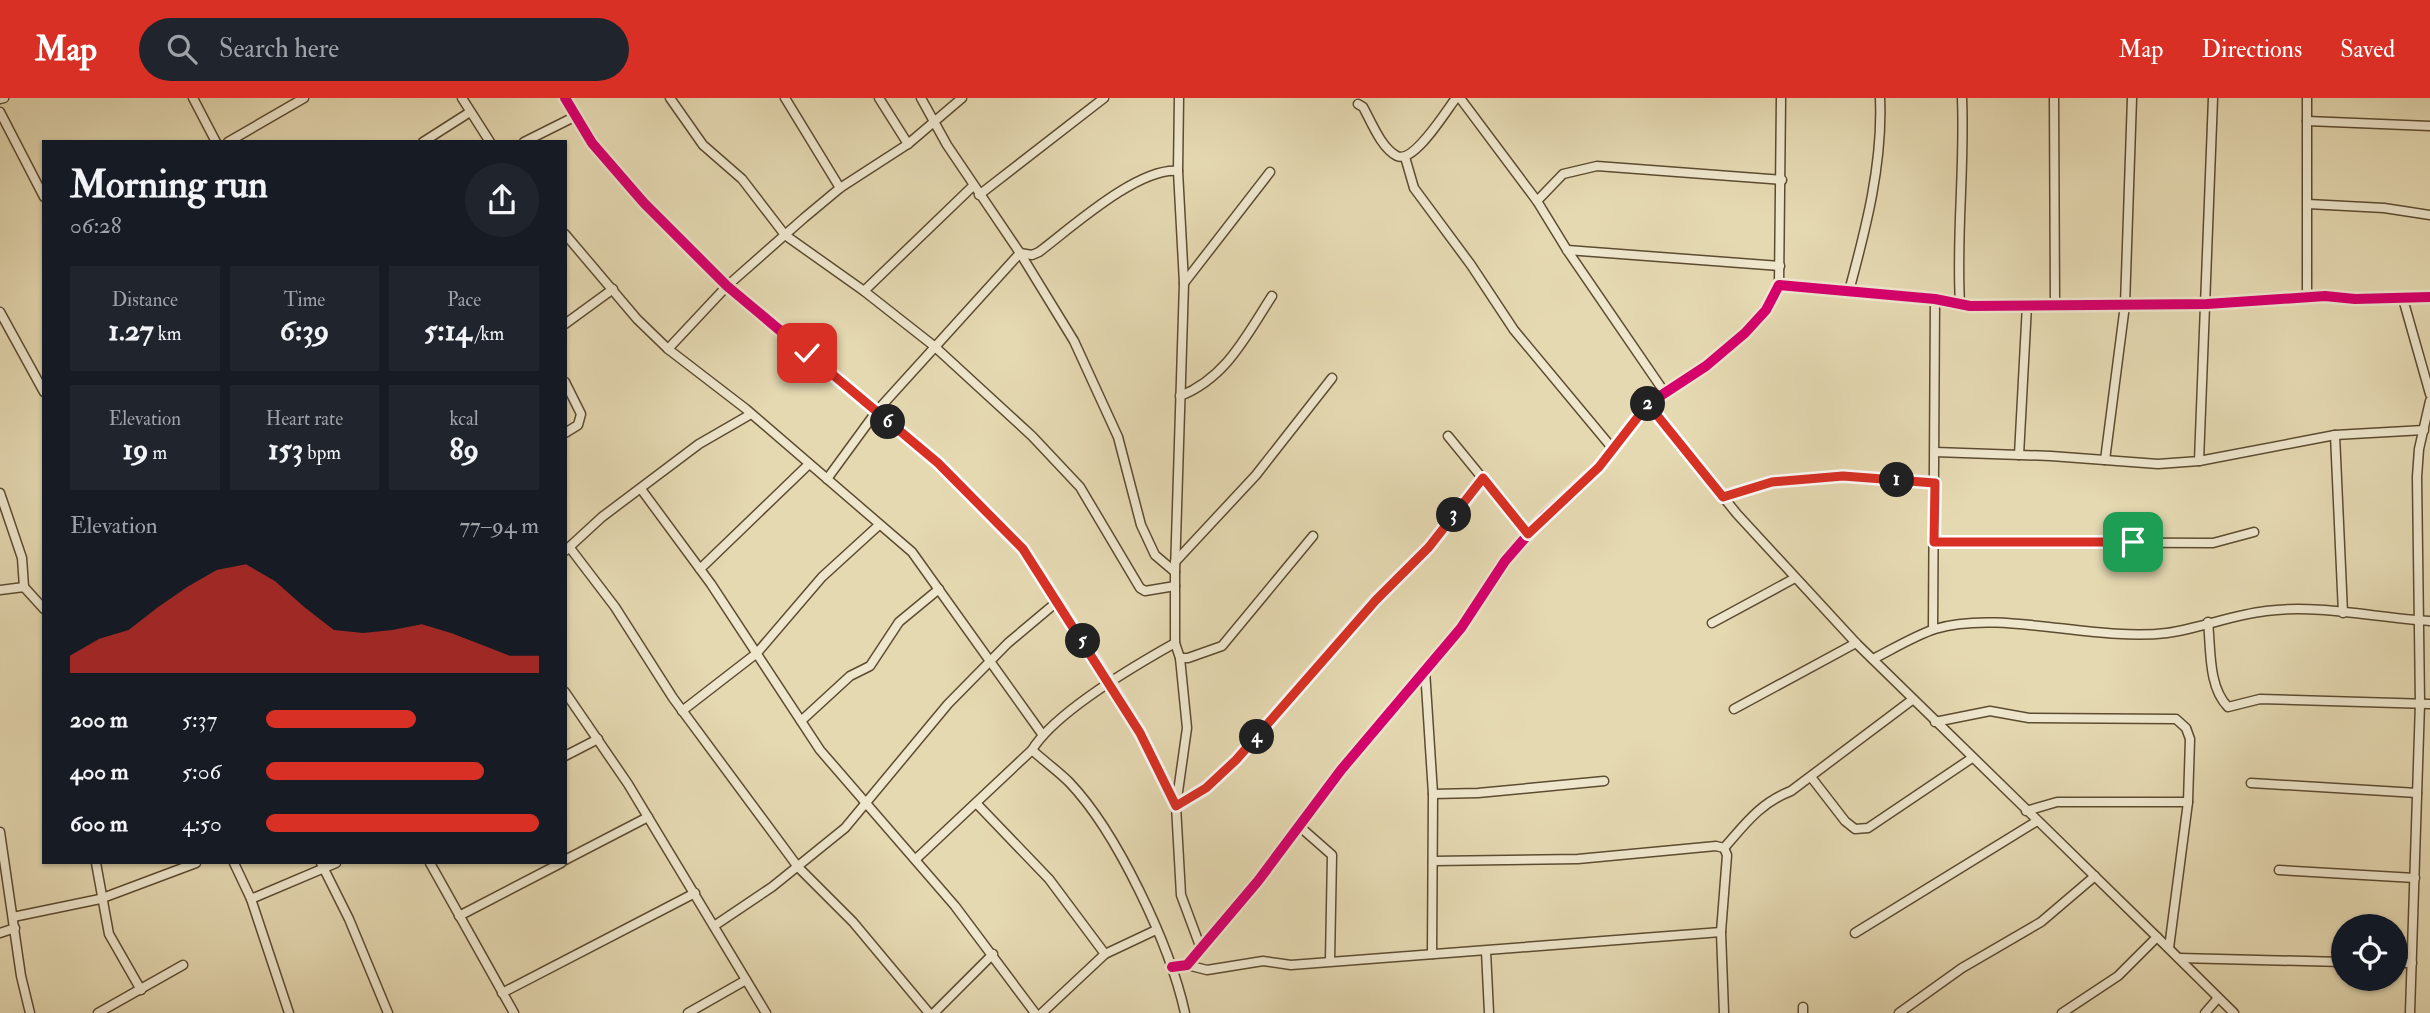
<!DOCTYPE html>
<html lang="en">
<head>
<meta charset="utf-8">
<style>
	:root { --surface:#171b24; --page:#20242c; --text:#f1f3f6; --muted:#9ea1a6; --accent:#d93025 }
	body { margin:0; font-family:"IM FELL Double Pica",serif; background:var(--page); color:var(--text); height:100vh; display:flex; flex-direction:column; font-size:26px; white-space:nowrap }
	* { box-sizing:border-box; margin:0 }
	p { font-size:23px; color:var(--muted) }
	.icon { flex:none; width:38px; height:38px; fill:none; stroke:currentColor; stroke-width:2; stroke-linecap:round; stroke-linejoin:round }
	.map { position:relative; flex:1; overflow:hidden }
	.drawer { position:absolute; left:42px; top:42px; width:525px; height:724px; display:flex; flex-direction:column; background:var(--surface); border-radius:0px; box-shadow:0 2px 5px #0004 }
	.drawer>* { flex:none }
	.controls { position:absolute; left:2331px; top:816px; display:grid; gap:14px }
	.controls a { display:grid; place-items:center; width:77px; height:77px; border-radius:50%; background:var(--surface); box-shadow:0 2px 5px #0004; font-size:35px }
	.pin { position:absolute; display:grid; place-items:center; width:60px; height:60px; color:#fff; margin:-30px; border-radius:14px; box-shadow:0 4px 10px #0006 }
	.km { position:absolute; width:35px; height:35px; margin:-18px; border-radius:50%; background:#222; color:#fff; font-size:19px; line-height:35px; text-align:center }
	.round { display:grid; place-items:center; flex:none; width:74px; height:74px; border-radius:37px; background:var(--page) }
	.head { display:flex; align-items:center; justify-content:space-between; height:119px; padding:0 28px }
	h1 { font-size:38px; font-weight:700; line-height:52px }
	.stats { display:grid; grid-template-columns:repeat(3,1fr); gap:10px; height:119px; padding:7px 28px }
	.stats div { display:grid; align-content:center; border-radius:0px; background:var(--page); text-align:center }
	.stats b { font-size:30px; font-weight:700 }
	.stats small { font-size:19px; font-weight:400 }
	.stats p { font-size:19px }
	.chart { height:196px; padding:14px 28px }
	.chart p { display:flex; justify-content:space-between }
	.chart svg { width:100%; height:126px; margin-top:7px; fill:var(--accent); opacity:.7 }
	ul { padding:0 28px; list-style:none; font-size:23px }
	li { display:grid; grid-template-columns:112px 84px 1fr; align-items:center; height:52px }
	li i { height:18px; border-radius:9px; background:var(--accent) }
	header { display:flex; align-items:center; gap:42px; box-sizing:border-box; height:98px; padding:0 35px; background:var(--accent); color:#fff }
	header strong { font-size:33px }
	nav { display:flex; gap:38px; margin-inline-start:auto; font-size:24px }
	.search { width:490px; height:63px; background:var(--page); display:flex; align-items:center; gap:18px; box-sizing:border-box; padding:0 24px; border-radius:38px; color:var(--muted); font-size:26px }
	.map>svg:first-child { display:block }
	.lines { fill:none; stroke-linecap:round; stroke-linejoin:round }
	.minor-casing { stroke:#5c4c30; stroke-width:11 }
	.minor { stroke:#eee6cd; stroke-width:8 }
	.cycleway-casing { stroke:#eee6cd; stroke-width:15 }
	.cycleway { stroke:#d6006c; stroke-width:10 }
	.route-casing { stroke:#fff; stroke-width:14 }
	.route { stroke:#d93025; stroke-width:9 }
</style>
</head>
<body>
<header>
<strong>Map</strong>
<div class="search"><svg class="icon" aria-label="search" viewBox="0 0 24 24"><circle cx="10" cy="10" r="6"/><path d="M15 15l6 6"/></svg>Search here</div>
<nav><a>Map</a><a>Directions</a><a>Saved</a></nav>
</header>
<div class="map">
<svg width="2430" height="915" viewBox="0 0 2430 915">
	<rect width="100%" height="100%" fill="#e5d9b2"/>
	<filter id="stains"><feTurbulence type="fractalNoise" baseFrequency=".00286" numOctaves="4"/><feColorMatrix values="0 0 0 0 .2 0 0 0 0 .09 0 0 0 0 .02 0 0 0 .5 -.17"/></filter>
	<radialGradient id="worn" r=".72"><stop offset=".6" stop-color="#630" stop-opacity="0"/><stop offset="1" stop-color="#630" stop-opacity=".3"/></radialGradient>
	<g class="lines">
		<defs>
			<g id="minor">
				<polyline points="193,0 216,44"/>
				<polyline points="462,0 490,44"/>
				<polyline points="565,0 592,45 644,105 727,188 938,365 1023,451 1110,585 1140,635 1176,708 1206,690 1236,662 1375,502 1429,449 1483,381"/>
				<polyline points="670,0 703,47 742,81 785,137 864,193 934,248 1032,338 1080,389 1140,490 1145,493 1175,488"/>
				<polyline points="785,0 840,90"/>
				<polyline points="879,0 908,46"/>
				<polyline points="921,0 947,47 1020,155 1074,243 1118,339 1141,427 1155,457 1175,474 1175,545 1180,560 1187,630 1176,708 1181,797 1200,848"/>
				<polyline points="1460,0 1537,103 1567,152 1665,295"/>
				<polyline points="2054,0 2055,208"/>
				<polyline points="2307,0 2307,198"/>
				<polyline points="0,1 4,0"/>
				<path d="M 1358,6 L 1363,9 C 1371,23 1381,50 1397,58 C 1414,66 1446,13 1456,0"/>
				<polyline points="0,14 44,99"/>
				<polyline points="2307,23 2430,28"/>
				<polyline points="228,44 304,0"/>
				<polyline points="423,44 470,14"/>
				<polyline points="524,44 576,18"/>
				<polyline points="1405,59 1414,90 1471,167 1514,232 1613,351"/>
				<polyline points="979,97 1104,0"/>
				<polyline points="1537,103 1563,76 1597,68 1782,82"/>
				<polyline points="2308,106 2384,110 2430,117"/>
				<polyline points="565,136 637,221 668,251 746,311 912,454 1042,636"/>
				<polyline points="1567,152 1780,168"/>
				<polyline points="1184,185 1270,74"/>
				<polyline points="1779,187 1781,0"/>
				<polyline points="864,193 973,88"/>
				<path d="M 1849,193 C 1866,130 1883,65 1880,0"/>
				<polyline points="2403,201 2430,296"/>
				<path d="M 1960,206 C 1956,137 1965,69 1962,0"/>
				<polyline points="0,214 44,294"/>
				<polyline points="565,226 613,191"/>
				<polyline points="668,251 727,188 804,120 840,90 908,46 962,0"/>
				<polyline points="565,284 581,316 578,327 565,335"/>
				<path d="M 1180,298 C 1226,280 1246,238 1272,198"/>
				<polyline points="1648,306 1737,416 1856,545 2157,839 2118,878 2062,915"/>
				<polyline points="2335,337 2343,515"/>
				<polyline points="1448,338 1528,436"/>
				<polyline points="1935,354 2051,358 2158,366 2199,363 2213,0"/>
				<polyline points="2019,357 2027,207"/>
				<polyline points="2105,362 2125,207 2132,0"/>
				<polyline points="2199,363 2335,337 2424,332"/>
				<path d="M 827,381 L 876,314 L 1020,155 L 1032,157 L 1039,154 C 1071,130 1138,69 1178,73"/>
				<polyline points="641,391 711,486 820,652 955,808 1035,915"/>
				<polyline points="0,395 22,460 24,489"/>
				<polyline points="1723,399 1772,384 1843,378 1935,385"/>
				<polyline points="1934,444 2213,445 2254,434"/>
				<polyline points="570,450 615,509 673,600 798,769 853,824 929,915"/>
				<polyline points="565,453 602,419 699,346 751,316"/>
				<polyline points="1175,464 1256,377 1332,280"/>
				<polyline points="700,471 809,366"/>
				<polyline points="1175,474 1184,185 1178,73 1179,0"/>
				<polyline points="0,492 24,489 44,511"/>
				<path d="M 2208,524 C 2211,551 2208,589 2228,609 L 2260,601 L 2430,606"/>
				<polyline points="1712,525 1795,480"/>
				<polyline points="1933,531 1935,201"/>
				<polyline points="1180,560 1188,560 1222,548 1313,438"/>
				<path d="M 1873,561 C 1891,552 1916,537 1935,531 C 2001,511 2095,544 2167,535 C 2201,530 2232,517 2266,513 C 2320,506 2376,520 2430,523"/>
				<polyline points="1425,572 1433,696 1432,856"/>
				<polyline points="565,594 628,686 766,915"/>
				<polyline points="1734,611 1856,545"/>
				<polyline points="682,613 757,555 822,479 879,427"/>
				<polyline points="801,623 850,578 870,568 899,524 939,491"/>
				<polyline points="1935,624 1990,613 2029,620 2176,621 2186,630 2190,641 2188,704 2169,850"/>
				<path d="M 1032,652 C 1044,663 1058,673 1069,684 C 1117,734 1170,847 1185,915"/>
				<polyline points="565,658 598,641"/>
				<polyline points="1811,679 1845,723 1855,731 1868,730 1972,660"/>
				<polyline points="2251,685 2417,695"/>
				<polyline points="1433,696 1478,695 1604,683"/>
				<polyline points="977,706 1049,781 1105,856 1042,915"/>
				<polyline points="2026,713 2057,704 2188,704"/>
				<polyline points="1299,728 1332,757 1330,862"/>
				<polyline points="0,734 21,878 30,915"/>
				<path d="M 1724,750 C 1745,726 1760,705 1791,693 L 1912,602"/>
				<path d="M 916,761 L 1032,652 C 1055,614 1134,568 1175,545"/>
				<polyline points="565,762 648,719"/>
				<polyline points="1433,763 1578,761 1716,748 1724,750 1727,757 1721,834 1724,915"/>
				<polyline points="96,765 109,836 141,892"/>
				<polyline points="234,765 251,801 289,915"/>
				<polyline points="321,765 349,821 388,915"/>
				<polyline points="430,765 514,915"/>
				<polyline points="2279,772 2415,780"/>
				<polyline points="251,801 336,765"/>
				<polyline points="459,818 561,765"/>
				<polyline points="13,819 100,801 196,765"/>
				<polyline points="714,828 772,789 845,730 948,606 1008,545 1058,503"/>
				<polyline points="0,835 15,830"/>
				<polyline points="1855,835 2037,723"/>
				<polyline points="2157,839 2234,915"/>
				<polyline points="1486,853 1489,915"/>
				<polyline points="1105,856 1156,832"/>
				<polyline points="2179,860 2343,864"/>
				<polyline points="2396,865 2412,865"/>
				<polyline points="1187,867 1207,872 1263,863 1291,867 1721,834"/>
				<polyline points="1172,869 1187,867 1258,783 1341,672 1461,530 1505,463 1544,418 1599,369 1648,306 1706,268 1745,235 1766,212 1779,187 1935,201 1970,208 2207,206 2325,198 2355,201 2430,199"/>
				<polyline points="502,895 695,795"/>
				<polyline points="1803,909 1803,915"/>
				<polyline points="98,915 183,867"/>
				<polyline points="688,915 746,882"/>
				<polyline points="934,915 993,856"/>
				<polyline points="1899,915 1962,870 2041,824 2095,778"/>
				<polyline points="2205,915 2218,900"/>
				<polyline points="2410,915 2420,605 2417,379 2419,351 2430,303"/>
			</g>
		</defs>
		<!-- minor casing -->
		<use href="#minor" class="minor-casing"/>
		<!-- minor -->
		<use href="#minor" class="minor"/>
		<defs>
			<g id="cycleway">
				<polyline points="565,0 592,45 644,105 727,188 938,365 1023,451 1110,585 1140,635 1176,708 1206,690 1236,662 1375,502 1429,449 1483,381"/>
				<polyline points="1172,869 1187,867 1258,783 1341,672 1461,530 1505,463 1544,418 1599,369 1648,306 1706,268 1745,235 1766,212 1779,187 1935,201 1970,208 2207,206 2325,198 2355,201 2430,199"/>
			</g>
		</defs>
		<!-- cycleway casing -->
		<use href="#cycleway" class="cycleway-casing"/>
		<!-- cycleway -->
		<use href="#cycleway" class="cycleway"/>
	</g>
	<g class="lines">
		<defs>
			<polyline id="route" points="807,255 938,365 1023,451 1140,635 1176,708 1206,690 1236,662 1376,502 1429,449 1483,380 1528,436 1599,369 1648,306 1723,399 1772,384 1843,378 1935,385 1934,444 2133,444"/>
		</defs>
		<!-- route casing -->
		<use href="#route" class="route-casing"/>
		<!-- route -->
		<use href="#route" class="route"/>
	</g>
	<rect width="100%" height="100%" filter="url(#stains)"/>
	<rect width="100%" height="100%" fill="url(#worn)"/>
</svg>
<div class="controls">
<a><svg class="icon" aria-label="locate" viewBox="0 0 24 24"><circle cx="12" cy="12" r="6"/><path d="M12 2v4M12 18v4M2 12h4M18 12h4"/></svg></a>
</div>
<div class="pin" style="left:2133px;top:444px;background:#1e9e55"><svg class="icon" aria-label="arrive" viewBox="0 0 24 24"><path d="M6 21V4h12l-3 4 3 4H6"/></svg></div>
<div class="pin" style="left:807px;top:255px;background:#d93025"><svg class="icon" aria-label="check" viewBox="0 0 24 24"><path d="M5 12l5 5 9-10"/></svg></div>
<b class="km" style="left:1897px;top:382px">1</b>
<b class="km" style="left:1648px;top:306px">2</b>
<b class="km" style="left:1454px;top:417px">3</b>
<b class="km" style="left:1257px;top:639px">4</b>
<b class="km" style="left:1083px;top:543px">5</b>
<b class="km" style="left:888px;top:324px">6</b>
<section class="drawer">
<div class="head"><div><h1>Morning run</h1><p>06:28</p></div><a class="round"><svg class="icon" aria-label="share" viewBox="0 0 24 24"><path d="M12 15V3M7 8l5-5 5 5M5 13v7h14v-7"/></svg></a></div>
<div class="stats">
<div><p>Distance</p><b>1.27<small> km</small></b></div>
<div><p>Time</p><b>6:39</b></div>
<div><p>Pace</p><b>5:14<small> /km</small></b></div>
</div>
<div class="stats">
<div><p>Elevation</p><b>19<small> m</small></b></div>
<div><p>Heart rate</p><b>153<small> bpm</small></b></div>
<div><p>kcal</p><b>89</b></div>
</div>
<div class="chart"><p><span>Elevation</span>77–94 m</p>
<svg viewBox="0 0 160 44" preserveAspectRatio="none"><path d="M0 44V38L10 32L20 29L30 21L40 14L50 8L60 6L70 12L80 21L90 29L100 30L110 29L120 27L130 30L140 34L150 38L160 38V44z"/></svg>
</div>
<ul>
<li><b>200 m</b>5:37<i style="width:55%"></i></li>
<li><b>400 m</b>5:06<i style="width:80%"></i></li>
<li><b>600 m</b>4:50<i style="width:100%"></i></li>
</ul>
</section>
</div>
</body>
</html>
